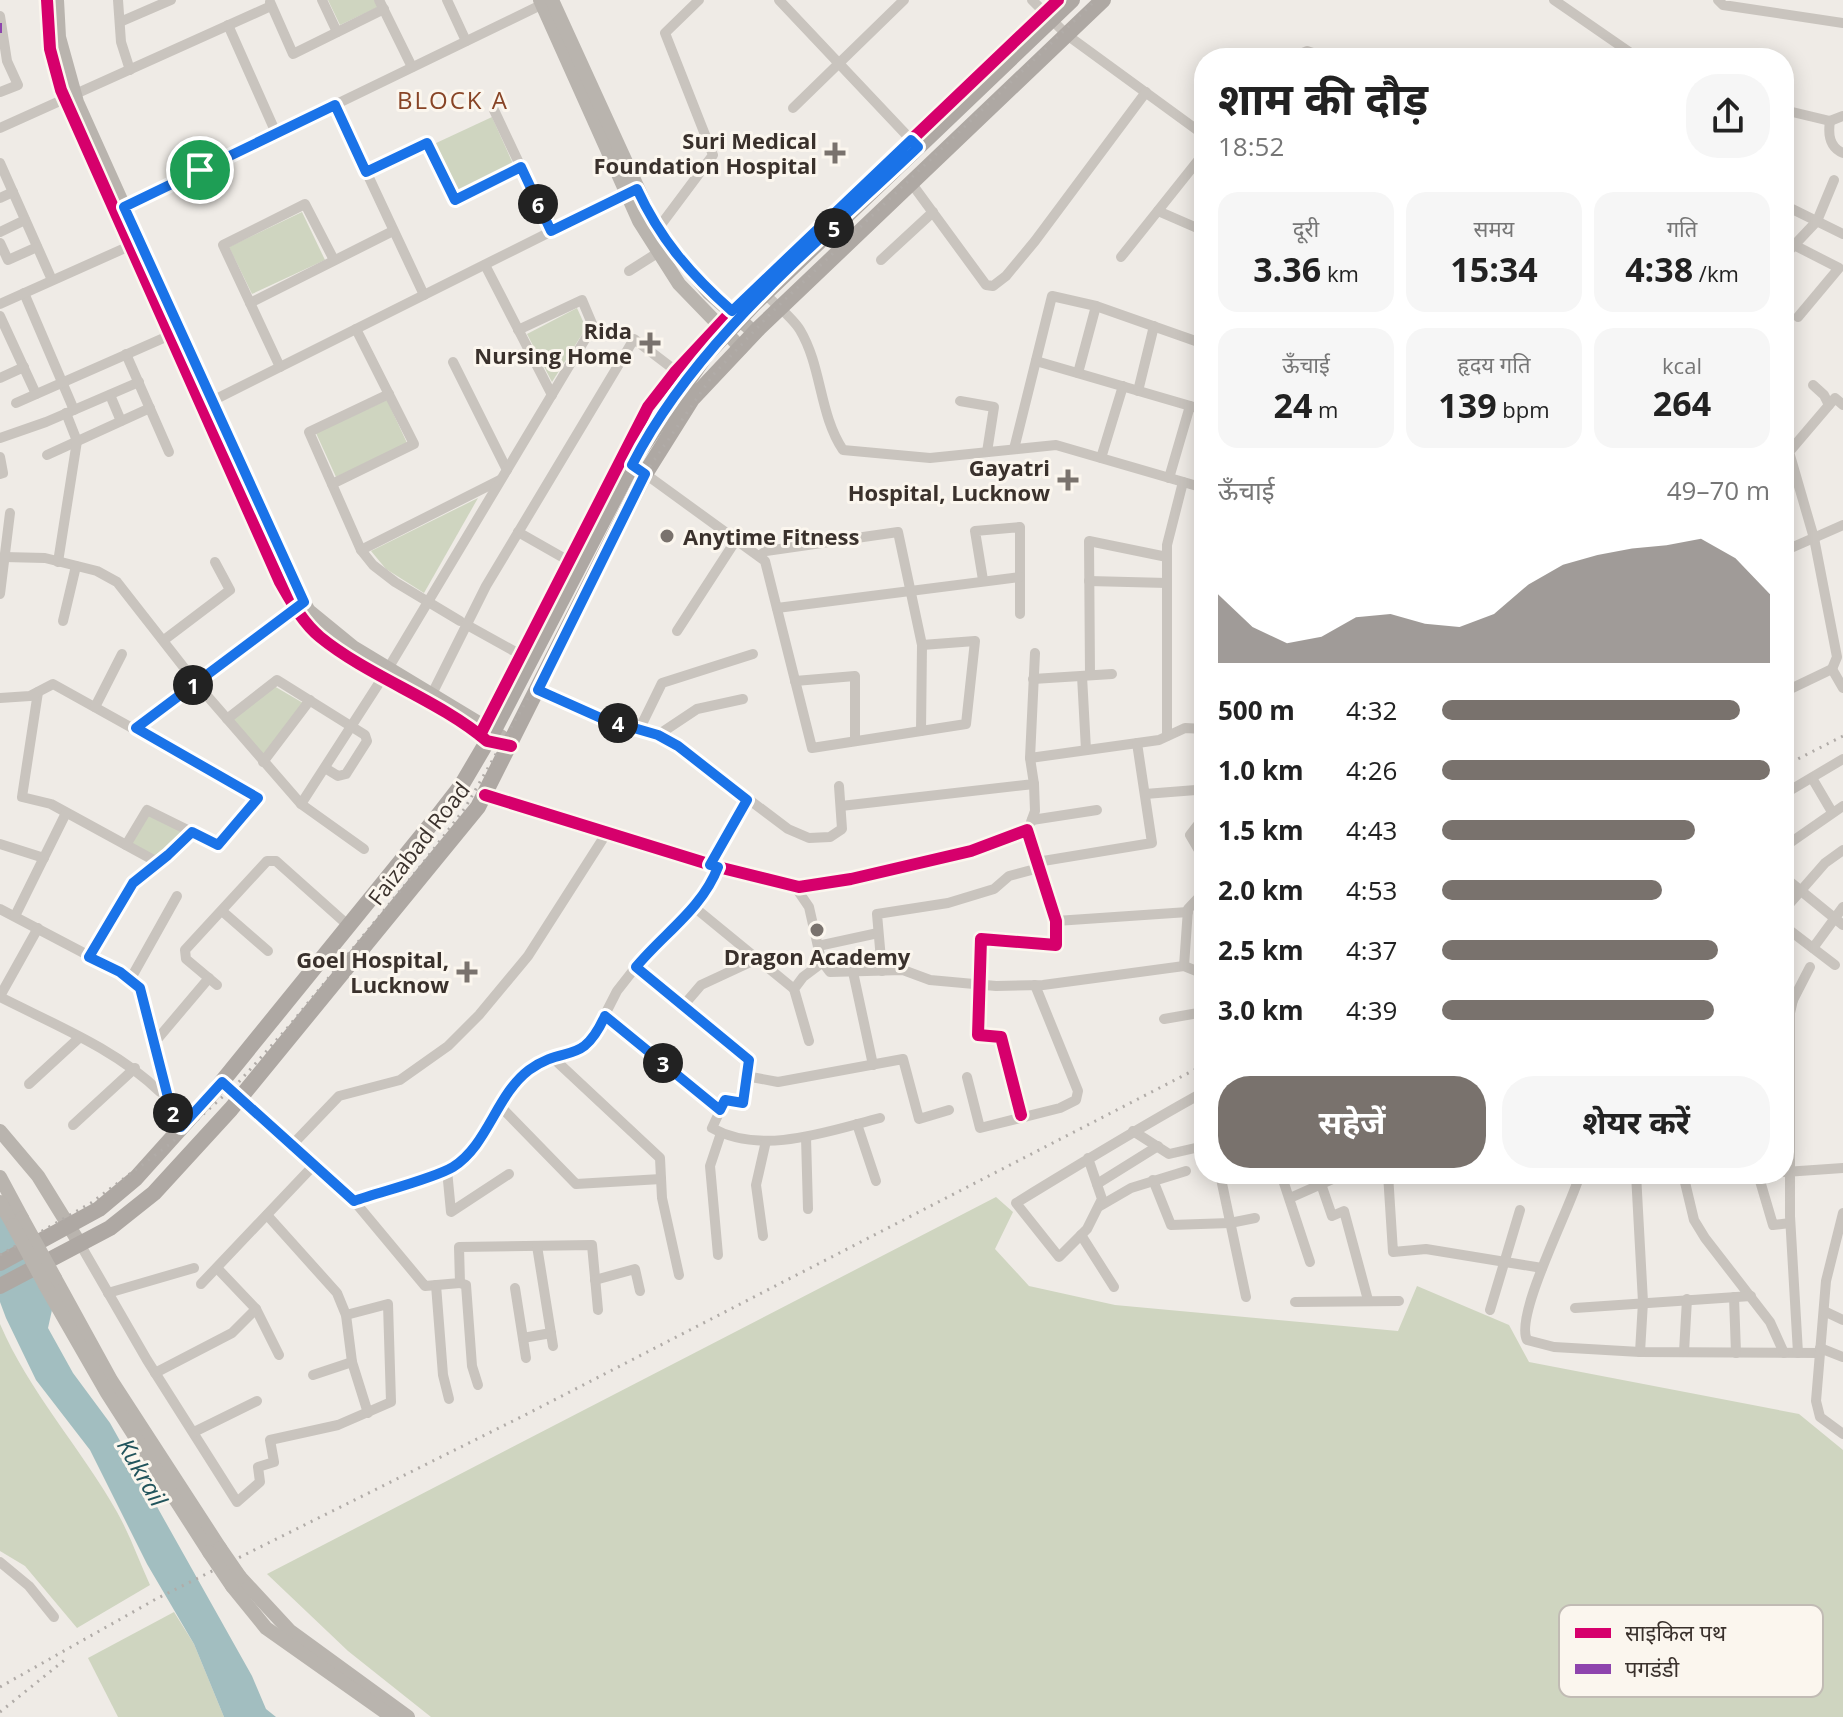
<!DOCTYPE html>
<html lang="hi">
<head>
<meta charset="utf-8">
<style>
	:root { --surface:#fff; --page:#f6f6f6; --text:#222; --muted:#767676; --accent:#79726d }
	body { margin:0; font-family:"Open Sans","Noto Sans Devanagari",sans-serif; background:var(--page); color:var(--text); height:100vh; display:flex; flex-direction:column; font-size:30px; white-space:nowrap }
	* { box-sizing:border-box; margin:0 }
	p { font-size:26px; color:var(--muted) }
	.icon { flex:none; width:44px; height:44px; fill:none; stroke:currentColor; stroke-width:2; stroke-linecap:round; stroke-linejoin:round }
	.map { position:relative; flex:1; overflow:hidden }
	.drawer { position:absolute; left:1194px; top:48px; width:600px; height:1136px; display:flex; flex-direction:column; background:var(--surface); border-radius:32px; box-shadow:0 4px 20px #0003 }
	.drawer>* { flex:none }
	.pin { position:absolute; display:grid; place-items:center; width:68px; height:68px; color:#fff; margin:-34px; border:4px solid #fff; border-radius:50%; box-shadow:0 2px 8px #0007 }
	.km { position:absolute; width:40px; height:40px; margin:-20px; border-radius:50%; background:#222; color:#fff; font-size:22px; line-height:40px; text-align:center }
	.round { display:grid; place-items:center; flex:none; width:84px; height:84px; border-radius:32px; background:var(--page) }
	.overview { display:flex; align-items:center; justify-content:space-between; height:136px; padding:0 24px }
	h1 { font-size:44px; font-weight:700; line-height:60px }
	.metrics { display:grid; grid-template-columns:repeat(3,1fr); gap:12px; height:136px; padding:8px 24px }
	.metrics div { display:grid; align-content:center; border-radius:20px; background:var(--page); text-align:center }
	.metrics b { font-size:34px; font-weight:700 }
	.metrics small { font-size:22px; font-weight:400 }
	.metrics p { font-size:22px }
	.chart { height:224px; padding:16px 24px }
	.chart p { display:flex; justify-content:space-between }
	.chart svg { width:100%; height:144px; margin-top:8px; fill:var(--accent); opacity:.7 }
	.button { display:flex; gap:16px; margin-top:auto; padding:16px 24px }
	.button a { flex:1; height:92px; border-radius:32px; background:var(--accent); color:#fff; font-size:32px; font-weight:700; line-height:92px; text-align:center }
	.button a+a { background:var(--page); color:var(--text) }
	ul { padding:0 24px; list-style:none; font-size:26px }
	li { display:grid; grid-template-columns:128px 96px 1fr; align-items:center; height:60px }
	li i { height:20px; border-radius:10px; background:var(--accent) }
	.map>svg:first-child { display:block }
	.green { fill:#cfd5c0 }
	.water { fill:#a2bec0 }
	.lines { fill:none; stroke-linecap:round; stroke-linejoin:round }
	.street { stroke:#c9c4be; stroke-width:10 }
	.secondary { stroke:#b9b4ae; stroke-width:14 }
	.primary { stroke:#aea8a3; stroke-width:16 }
	.rail { stroke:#b1aca8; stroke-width:3; stroke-dasharray:2 6; stroke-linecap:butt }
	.secondary-bridge { stroke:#b9b4ae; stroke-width:14 }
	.quiet { stroke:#8e44ad; stroke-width:10; stroke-dasharray:20 10; stroke-linecap:butt }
	.cycleway-casing { stroke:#fbf6ee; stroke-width:17 }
	.cycleway { stroke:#d6006c; stroke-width:12 }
	.route-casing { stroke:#fff; stroke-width:16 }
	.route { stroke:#1a73e8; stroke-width:10 }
	.poi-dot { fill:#79726d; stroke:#fbf6ee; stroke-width:3 }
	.labels { text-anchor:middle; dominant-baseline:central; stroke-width:6; stroke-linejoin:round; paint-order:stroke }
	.poi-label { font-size:22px; font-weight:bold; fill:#3a312c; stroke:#fbf6ee; text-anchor:end }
	.street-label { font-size:22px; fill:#3a312c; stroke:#fbf6ee }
	.neighbourhood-label { font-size:24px; letter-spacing:2px; fill:#884426; stroke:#fbf6ee }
	.water-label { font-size:24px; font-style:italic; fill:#21545c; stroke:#fbf6ee }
	.key { fill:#fbf6ee; stroke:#c1bbb4; stroke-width:2 }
	.key-label { font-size:22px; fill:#3a312c }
</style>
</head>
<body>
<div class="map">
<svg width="1843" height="1717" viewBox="0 0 1843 1717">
	<rect width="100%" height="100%" fill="#efebe6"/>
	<!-- green -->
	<g class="green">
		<polygon points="328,0 374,0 378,7 340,25"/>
		<polygon points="492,117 514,166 456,192 434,144"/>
		<polygon points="302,212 325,260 252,294 229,247"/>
		<polygon points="577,308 586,328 552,382 527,334"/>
		<polygon points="387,400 407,443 336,477 316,433"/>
		<polygon points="478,498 424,593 386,569 371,551"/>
		<polygon points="274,686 303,703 263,757 231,719"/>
		<polygon points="148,812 187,833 159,860 129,844"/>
		<polygon points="996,1197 1013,1212 995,1249 1029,1286 1115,1305 1398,1331 1417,1286 1509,1325 1529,1362 1799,1414 1843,1450 1843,1717 431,1717 348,1651 267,1574"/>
		<path d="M 0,1324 C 29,1392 81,1448 117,1512 C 130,1535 139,1561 150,1585 L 77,1628 L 25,1566 L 0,1551 Z"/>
		<polygon points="174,1612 194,1644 224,1717 118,1717 88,1658"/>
	</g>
	<!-- water -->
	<polygon class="water" points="0,1210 52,1310 48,1328 73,1373 110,1423 252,1676 266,1709 276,1717 224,1717 194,1644 147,1564 90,1450 36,1380 6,1318 0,1302"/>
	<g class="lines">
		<!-- street -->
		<g class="street">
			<polyline points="118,0 121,42 130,70"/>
			<polyline points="322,0 337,32"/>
			<polyline points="379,0 412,67"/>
			<polyline points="447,0 466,41"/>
			<polyline points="779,0 915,144"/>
			<polyline points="1032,0 1067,35 1204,135"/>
			<polyline points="1554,0 1638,58"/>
			<polyline points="1718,0 1723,5 1843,23"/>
			<polyline points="270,2 293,54 384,9"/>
			<polyline points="0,16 7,61 18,85 0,92"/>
			<polyline points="120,22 171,0"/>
			<polyline points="228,25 276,133"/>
			<polyline points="1291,58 1307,51 1328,58"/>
			<polyline points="335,105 424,295"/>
			<polyline points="793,108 904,0"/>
			<polyline points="494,110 551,231"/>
			<polyline points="1784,110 1830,121 1843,116"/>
			<path d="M 1830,121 C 1828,134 1829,147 1843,153"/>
			<polyline points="0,128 271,6"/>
			<polyline points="0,163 52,280"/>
			<polyline points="366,172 427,143 455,200 521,167"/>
			<polyline points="912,184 986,285 993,286 1006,276 1035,241 1146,92"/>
			<polyline points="0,198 13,192"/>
			<polyline points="1784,205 1843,234"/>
			<polyline points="120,209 545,3"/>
			<polyline points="1158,211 1204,231"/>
			<polyline points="657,230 713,155 665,33 699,0"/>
			<polyline points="0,232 25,220"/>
			<polyline points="0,243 8,260 37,247"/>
			<polyline points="1794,245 1839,268 1798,317"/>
			<polyline points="1784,256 1817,221 1834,180"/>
			<polyline points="1121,257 1204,153"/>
			<polyline points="881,260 933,212"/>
			<polyline points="485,265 552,395"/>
			<polyline points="629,271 659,252"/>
			<polyline points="24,293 74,410"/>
			<path d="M 765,294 C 776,305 792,317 800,330 C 822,367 819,414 843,450 L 930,458 L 1056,445 L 1204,488"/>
			<polyline points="250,303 393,231"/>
			<polyline points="0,304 134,244"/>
			<polyline points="0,316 36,394"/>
			<polyline points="126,354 169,452"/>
			<polyline points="1036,361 1204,410"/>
			<polyline points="453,362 507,470"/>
			<polyline points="280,367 223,245 305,204 334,260"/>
			<polyline points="1078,373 1096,306"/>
			<polyline points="0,378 24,367"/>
			<polyline points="1813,385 1824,395 1829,405"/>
			<polyline points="1138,391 1154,326"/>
			<polyline points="389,394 309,432 361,550 373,565 395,582 460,621"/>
			<polyline points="110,395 121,421"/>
			<polyline points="960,401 994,407 987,452"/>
			<polyline points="16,403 175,333"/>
			<polyline points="206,404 632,191"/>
			<polyline points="0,438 46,422 139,382"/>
			<polyline points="1014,449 1052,296 1096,306 1204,344"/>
			<polyline points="47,455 150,408"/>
			<polyline points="0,457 3,473 0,474"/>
			<polyline points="1101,458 1123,386"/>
			<polyline points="644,473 765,561 812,748 966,724 975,641 922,645"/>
			<polyline points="1169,478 1190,406"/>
			<polyline points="332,484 414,444 356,329"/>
			<polyline points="518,532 569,561"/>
			<polyline points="361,550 500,480"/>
			<polyline points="1784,551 1843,525"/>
			<polyline points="759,556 766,551 898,532 922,645 921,731"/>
			<polyline points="4,557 45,558 97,571 117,582 196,683 301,804 364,849"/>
			<polyline points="58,562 77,441 66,413"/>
			<polyline points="983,580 975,531 1020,527 1020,614"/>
			<polyline points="1089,581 1167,583"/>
			<polyline points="0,594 10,513"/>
			<polyline points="777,608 1020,577"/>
			<polyline points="63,621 76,566"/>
			<polyline points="467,625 521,655"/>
			<polyline points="677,631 736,540"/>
			<polyline points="164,640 230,590 215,562"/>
			<polyline points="1832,669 1837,657 1814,538 1789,452 1835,398 1843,405"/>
			<polyline points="1090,675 1089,541 1167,557"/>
			<polyline points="1082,676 1086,750"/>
			<polyline points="1033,679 1112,674"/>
			<polyline points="795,681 855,676 855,741"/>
			<polyline points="538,690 603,719 640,728 678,746 788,829 809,838 830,837 842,829 839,786"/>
			<polyline points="38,692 22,797 51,804 159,863"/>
			<polyline points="1784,692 1832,669 1843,688"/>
			<polyline points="432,694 486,586 634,339 676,371"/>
			<polyline points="0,698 30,696 53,684 258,798 218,845 147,810 126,845"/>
			<polyline points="95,707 122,654"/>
			<polyline points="227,719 277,680 365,735 367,741 346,774 338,776 325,768"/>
			<polyline points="136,728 300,606"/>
			<polyline points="640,728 662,683 753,654"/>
			<polyline points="482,731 648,407 676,371 732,311 1058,0"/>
			<polyline points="658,735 697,709 743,699"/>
			<polyline points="1167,736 1167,545 1183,482"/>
			<polyline points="1030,758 1159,740 1185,728 1204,729"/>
			<polyline points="263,762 310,700"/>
			<polyline points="1812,778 1832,812"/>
			<polyline points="1145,794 1196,790"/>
			<polyline points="1784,794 1843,759"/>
			<polyline points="485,795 718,867 799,887 851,879 971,851 1027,830 1056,921 1056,945 981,939 978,1035 1001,1037 1021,1115"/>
			<polyline points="301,804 383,677 593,326 582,300 518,330"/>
			<polyline points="841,806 1034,784 1030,758 1035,653"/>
			<polyline points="1204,817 1190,835 1204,859"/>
			<polyline points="1032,820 1097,810"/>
			<polyline points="1031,822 1035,811 1034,784"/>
			<polyline points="0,844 44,858"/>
			<polyline points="1784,847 1843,806"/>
			<polyline points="1037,862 1152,843 1137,743"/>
			<polyline points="710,865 747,800"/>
			<polyline points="1784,877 1843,925"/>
			<polyline points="794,885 809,907 821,960 830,972 903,970 930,980 996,986 1043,985 1184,966 1204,974"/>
			<polyline points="694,907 794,989"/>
			<polyline points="0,909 120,972 140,988 171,1109 181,1127"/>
			<polyline points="1784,910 1825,863 1843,850"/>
			<polyline points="222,911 268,951"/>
			<polyline points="15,916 66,813"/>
			<polyline points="1056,921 1188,912"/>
			<polyline points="1784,926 1835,965"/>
			<polyline points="818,946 878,933"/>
			<polyline points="1813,948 1843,907"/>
			<polyline points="89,957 133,883 168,855 192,832"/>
			<polyline points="1184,966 1188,909 1204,892"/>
			<path d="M 636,967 L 749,1060 L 743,1103 L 725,1100 L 712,1128 C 762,1156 829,1131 880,1118"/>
			<polyline points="882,971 877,914 948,903 994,889 1009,876 1039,868"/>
			<polyline points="853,972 873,1065"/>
			<polyline points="130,980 177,896"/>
			<polyline points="217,985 186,959 185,950 267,861 276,861 350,927"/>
			<polyline points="1784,990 1793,1000"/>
			<polyline points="0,996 38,928"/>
			<path d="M 0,997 C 55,1025 116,1049 160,1092 L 166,1092"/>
			<polyline points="683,1006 701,985 757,959"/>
			<polyline points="605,1016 720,1110"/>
			<polyline points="1164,1019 1204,1012"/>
			<polyline points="809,1041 794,989 803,977 823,962"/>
			<polyline points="154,1043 209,978"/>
			<polyline points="553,1058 660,1158 662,1198 679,1275"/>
			<polyline points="746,1076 778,1082 903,1059 919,1119 949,1110"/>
			<polyline points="967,1077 980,1128 1060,1108 1076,1100 1078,1091 1035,985"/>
			<polyline points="222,1082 350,1196 425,1286 460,1283 459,1247 592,1245 598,1310"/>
			<polyline points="29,1084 79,1038"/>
			<polyline points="499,1105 576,1184 661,1179"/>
			<polyline points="857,1124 876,1181"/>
			<polyline points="73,1125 135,1068"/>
			<polyline points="1133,1131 1169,1154 1204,1146"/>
			<polyline points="806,1137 808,1209"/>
			<polyline points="293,1144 339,1096 400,1080 448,1046 479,1015 528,956 606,834"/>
			<path d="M 1088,1158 L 1102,1199 L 1087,1229 L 1059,1257 L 1016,1203 C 1078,1165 1140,1127 1204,1092"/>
			<polyline points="447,1170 451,1212 509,1174"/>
			<polyline points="1785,1172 1843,1168"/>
			<polyline points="1220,1174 1246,1297"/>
			<polyline points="1281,1174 1310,1262"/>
			<polyline points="1388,1174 1393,1252 1426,1249 1542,1268"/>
			<path d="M 1580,1174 C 1572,1205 1514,1315 1527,1340 L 1554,1347 L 1640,1352 L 1820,1353"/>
			<polyline points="1636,1174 1643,1302 1640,1352"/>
			<polyline points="1683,1174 1694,1220 1705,1238 1770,1322 1784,1353"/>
			<polyline points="1758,1174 1773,1225 1790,1223"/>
			<polyline points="1153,1180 1171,1225 1230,1223 1255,1218"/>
			<polyline points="1097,1184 1158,1146"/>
			<polyline points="1321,1184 1332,1216 1344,1211 1368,1300"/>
			<polyline points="1290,1198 1344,1174"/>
			<polyline points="354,1201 452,1168 465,1157 506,1095 530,1070 590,1044 617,991 639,963 694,907 712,883 718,867"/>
			<polyline points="1100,1206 1131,1188 1186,1171"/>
			<polyline points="1843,1213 1826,1281 1816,1401 1820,1417 1843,1434"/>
			<polyline points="267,1215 337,1293 346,1315 352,1362 368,1413"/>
			<polyline points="1081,1235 1114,1287"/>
			<polyline points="763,1236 756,1185 766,1141"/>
			<polyline points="80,1244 147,1360 237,1502 260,1482 258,1467 274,1462 270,1440 338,1425 391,1402 388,1304 346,1315"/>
			<polyline points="537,1246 553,1346"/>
			<polyline points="718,1255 710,1166 721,1133"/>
			<polyline points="217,1268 256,1309 279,1355"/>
			<polyline points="595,1280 635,1269 640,1291"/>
			<polyline points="460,1283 466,1285 472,1366 478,1385"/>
			<polyline points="201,1284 315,1164"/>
			<polyline points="436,1285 443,1375 449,1399"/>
			<polyline points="515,1288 526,1358"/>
			<polyline points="108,1293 194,1268"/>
			<polyline points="1734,1297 1736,1353"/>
			<polyline points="1295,1302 1399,1301"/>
			<polyline points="1575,1308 1751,1296"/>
			<polyline points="1490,1310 1520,1210"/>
			<polyline points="1824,1311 1843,1320"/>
			<polyline points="523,1338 551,1333"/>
			<polyline points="1820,1348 1843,1357"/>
			<polyline points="1684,1352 1687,1299"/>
			<polyline points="1798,1353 1790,1216 1790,1013 1793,1000 1810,967"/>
			<polyline points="155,1373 232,1333 256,1309"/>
			<polyline points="313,1375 352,1362"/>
			<polyline points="194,1432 257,1401"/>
			<polyline points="0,1562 29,1586 54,1617"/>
		</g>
		<!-- secondary -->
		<g class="secondary">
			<path d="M 47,0 L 50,49 L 61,90 L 280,582 C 291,601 302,622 320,637 C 369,677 439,700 487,741 L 511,746"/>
			<polyline points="57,0 59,37 77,102 297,591 309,611 353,647 502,737"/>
			<polyline points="540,0 639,221 679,284 741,348"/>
			<polyline points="552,0 657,230 709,293 755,333"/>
			<polyline points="0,1131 38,1176 80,1244"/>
			<polyline points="0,1177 22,1218"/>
			<polyline points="0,1202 13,1225"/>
			<polyline points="55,1278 111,1380 220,1548"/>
			<polyline points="45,1285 107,1393 209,1552"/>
			<polyline points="240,1577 290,1631 408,1717"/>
			<polyline points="232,1586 266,1628 392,1717"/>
		</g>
		<!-- primary -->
		<g class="primary">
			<polyline points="0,1263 99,1209 136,1178 216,1089 440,813 461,786 494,730 638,453 706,355 753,305 1072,0"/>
			<polyline points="0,1286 110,1228 154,1193 231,1109 478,807 645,474 692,399 759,328 1103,0"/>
		</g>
		<!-- rail -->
		<g class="rail">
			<polyline points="1784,766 1843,736"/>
			<polyline points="0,1255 91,1203 170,1144 238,1083 289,1026 423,863 465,808 555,651 646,472 713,375 772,312 1096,0"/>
			<polyline points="0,1687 156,1599 525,1415 1204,1065"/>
			<polyline points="0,1712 67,1658"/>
		</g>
		<!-- secondary-bridge -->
		<g class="secondary-bridge">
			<polyline points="22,1218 55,1278"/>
			<polyline points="13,1225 45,1285"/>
			<polyline points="220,1548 240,1577"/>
			<polyline points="209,1552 232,1586"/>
		</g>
		<!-- quiet -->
		<polyline class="quiet" points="0,28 2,28"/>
		<defs>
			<g id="cycleway">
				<path d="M 47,0 L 50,49 L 61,90 L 280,582 C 291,601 302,622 320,637 C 369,677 439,700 487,741 L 511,746"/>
				<polyline points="480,735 648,407 676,371 732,311 1058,0"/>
				<polyline points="485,795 718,867 799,887 851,879 971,851 1027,830 1056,921 1056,945 981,939 978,1035 1001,1037 1021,1115"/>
			</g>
		</defs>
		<!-- cycleway casing -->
		<use href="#cycleway" class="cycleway-casing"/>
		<!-- cycleway -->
		<use href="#cycleway" class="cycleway"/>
	</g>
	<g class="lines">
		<defs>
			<path id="route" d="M 335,105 L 366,172 L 427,143 L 455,200 L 521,167 L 551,231 L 637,189 C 660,239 691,275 732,311 L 911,140 L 918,147 C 817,244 696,339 632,465 L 645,474 L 538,690 L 603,719 L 658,735 L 678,746 L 747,800 L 710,865 L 718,867 C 702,909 663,934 636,967 L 749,1060 L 743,1103 L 725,1100 L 720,1110 L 605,1016 C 581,1068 566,1043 529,1070 C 496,1095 488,1145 453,1167 C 433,1179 379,1192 354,1201 L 222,1082 L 181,1127 L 171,1109 L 140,988 L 120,972 L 89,957 L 133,883 L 168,855 L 192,832 L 218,845 L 258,798 L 136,728 L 304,602 L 124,207 Z"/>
		</defs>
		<!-- route casing -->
		<use href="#route" class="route-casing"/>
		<!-- route -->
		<use href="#route" class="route"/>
	</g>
	<!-- markers -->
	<g class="poi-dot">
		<path d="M831 141h8v8h8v8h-8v8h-8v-8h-8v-8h8z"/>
		<path d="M646 331h8v8h8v8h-8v8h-8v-8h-8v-8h8z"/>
		<path d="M1064 468h8v8h8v8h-8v8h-8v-8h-8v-8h8z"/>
		<circle cx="667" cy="536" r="8"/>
		<circle cx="817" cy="930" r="8"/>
		<path d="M463 960h8v8h8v8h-8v8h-8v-8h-8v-8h8z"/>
	</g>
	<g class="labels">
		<!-- poi labels -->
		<g class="poi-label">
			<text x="817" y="140">Suri Medical<tspan x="817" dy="25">Foundation Hospital</tspan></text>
			<text x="632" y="330">Rida<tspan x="632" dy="25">Nursing Home</tspan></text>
			<text x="1050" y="467">Gayatri<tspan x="1050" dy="25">Hospital, Lucknow</tspan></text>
			<text x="683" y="536" text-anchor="start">Anytime Fitness</text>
			<text x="817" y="956" text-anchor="middle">Dragon Academy</text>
			<text x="449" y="959">Goel Hospital,<tspan x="449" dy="25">Lucknow</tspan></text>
		</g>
		<!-- street labels -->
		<g class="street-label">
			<text transform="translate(418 843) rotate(-52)">Faizabad Road</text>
		</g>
		<!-- neighbourhood labels -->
		<g class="neighbourhood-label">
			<text x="453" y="99">BLOCK A</text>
		</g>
		<!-- water labels -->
		<g class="water-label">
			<text transform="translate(143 1472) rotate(60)">Kukrail</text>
		</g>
	</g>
	<!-- legend -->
	<rect x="1559" y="1605" width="264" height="92" rx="12" class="key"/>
	<rect x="1575" y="1628" width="36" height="10" fill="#d6006c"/>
	<rect x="1575" y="1664" width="36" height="10" fill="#8e44ad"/>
	<g class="key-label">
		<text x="1625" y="1641">साइकिल पथ</text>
		<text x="1625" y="1677">पगडंडी</text>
	</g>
</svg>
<div class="pin" style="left:200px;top:170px;background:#1e9e55"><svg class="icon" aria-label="arrive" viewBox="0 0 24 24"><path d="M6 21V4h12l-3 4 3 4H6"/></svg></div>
<b class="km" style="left:193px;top:685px">1</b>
<b class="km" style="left:173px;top:1113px">2</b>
<b class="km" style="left:663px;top:1063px">3</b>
<b class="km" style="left:618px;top:723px">4</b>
<b class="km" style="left:834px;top:228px">5</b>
<b class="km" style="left:538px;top:204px">6</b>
<section class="drawer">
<div class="overview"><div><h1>शाम की दौड़</h1><p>18:52</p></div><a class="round"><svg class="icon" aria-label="share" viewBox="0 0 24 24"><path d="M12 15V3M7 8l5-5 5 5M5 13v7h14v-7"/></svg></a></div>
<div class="metrics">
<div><p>दूरी</p><b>3.36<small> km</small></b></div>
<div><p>समय</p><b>15:34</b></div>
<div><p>गति</p><b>4:38<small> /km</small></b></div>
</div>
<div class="metrics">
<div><p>ऊँचाई</p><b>24<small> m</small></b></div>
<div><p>हृदय गति</p><b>139<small> bpm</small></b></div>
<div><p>kcal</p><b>264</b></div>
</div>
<div class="chart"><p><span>ऊँचाई</span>49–70 m</p>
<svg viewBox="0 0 160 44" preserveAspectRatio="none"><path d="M0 44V23L10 33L20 38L30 36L40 30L50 29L60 32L70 33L80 29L90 20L100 14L110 11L120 9L130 8L140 6L150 12L160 23V44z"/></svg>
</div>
<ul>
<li><b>500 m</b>4:32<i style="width:91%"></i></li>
<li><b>1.0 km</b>4:26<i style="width:100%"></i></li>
<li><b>1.5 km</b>4:43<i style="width:77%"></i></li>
<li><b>2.0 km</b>4:53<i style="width:67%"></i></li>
<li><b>2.5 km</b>4:37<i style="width:84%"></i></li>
<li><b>3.0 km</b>4:39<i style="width:83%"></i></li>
</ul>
<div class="button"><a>सहेजें</a><a>शेयर करें</a></div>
</section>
</div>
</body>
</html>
